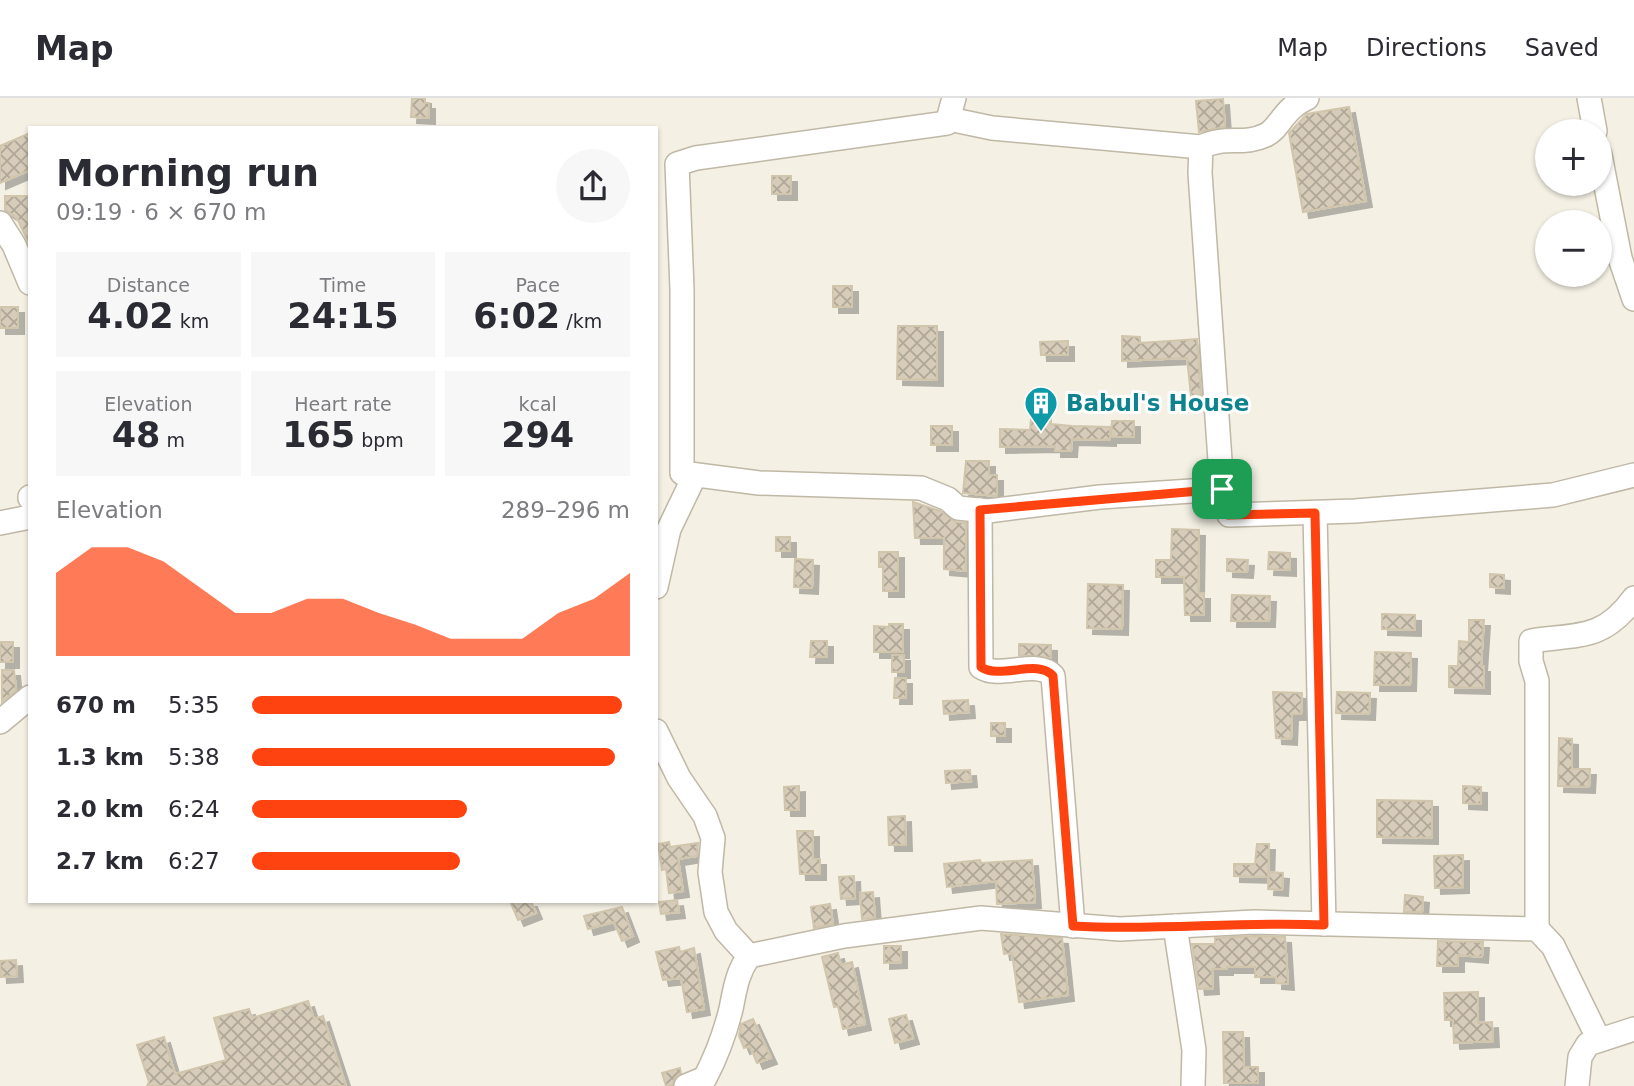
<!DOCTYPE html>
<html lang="en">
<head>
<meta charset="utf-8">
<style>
	:root { --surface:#fff; --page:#f7f7f7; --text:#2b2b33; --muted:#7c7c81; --line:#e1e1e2; --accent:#ff4310 }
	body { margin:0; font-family:"DejaVu Sans",sans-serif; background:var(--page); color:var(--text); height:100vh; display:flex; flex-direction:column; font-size:26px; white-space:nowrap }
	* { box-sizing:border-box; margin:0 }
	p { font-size:23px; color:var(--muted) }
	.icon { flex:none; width:38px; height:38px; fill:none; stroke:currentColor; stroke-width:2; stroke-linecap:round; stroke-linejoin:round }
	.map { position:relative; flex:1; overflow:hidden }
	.details { position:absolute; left:28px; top:28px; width:630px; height:777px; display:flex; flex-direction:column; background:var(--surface); border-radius:0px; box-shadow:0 2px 5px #0004 }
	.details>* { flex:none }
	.fabs { position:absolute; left:1535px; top:21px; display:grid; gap:14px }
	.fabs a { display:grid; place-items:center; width:77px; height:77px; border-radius:50%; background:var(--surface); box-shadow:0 2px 5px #0004; font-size:35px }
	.pin { position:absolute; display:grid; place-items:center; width:60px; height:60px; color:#fff; margin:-30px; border-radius:14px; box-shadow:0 4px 10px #0006 }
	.round { display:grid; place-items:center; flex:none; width:74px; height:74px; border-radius:37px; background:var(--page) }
	.head { display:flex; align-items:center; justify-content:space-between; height:119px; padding:0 28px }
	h1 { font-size:38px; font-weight:700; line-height:52px }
	.metrics { display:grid; grid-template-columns:repeat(3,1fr); gap:10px; height:119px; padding:7px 28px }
	.metrics div { display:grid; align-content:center; border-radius:0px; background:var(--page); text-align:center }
	.metrics b { font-size:35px; font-weight:700 }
	.metrics small { font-size:19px; font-weight:400 }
	.metrics p { font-size:19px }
	.chart { height:196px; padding:14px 28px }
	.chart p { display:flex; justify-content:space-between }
	.chart svg { width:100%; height:126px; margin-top:7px; fill:var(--accent); opacity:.7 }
	ul { padding:0 28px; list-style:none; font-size:23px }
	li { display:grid; grid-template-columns:112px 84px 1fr; align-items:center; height:52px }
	li i { height:18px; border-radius:9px; background:var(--accent) }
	header { display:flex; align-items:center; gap:42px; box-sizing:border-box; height:98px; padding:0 35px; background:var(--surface); border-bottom:2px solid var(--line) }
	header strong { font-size:33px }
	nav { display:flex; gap:38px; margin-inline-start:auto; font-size:24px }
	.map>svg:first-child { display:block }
	.building { fill:url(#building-cross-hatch); stroke:#d1c5ac; stroke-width:2; filter:url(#shadow) }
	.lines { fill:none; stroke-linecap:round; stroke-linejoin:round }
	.minor-casing { stroke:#c0b8a6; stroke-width:26 }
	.minor { stroke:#fff; stroke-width:23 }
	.route-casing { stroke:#fff; stroke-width:14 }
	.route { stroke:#ff4310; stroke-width:9 }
	.labels { text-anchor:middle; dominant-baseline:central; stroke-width:6; stroke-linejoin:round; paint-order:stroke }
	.culture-label { font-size:23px; font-weight:bold; fill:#0d838f; stroke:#fff; text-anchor:start }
</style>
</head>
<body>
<header>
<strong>Map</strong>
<nav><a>Map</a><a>Directions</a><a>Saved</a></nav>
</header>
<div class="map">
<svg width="1634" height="988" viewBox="0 0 1634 988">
	<defs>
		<pattern id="building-cross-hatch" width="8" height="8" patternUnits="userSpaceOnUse" patternTransform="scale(1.75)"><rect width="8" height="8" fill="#d6ccb9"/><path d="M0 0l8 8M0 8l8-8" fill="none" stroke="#afa797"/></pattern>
		<filter id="shadow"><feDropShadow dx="6" dy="6" stdDeviation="0" flood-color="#0004"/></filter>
	</defs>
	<rect width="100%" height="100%" fill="#f4f0e4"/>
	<!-- building -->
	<g class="building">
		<polygon points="412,0 425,0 425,5 429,5 429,20 411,19"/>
		<polygon points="1223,1 1225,29 1199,34 1196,3"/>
		<polygon points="1349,9 1366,103 1303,114 1289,35 1307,16"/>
		<polygon points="30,35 30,72 0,85 0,48"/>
		<rect x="772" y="78" width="19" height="18"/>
		<polygon points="5,98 30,98 30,148 17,120 5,112"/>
		<rect x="833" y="188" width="19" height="21"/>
		<rect x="0" y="209" width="18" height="21"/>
		<polygon points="898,228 937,228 937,282 897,281"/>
		<polygon points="1122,238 1140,239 1140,245 1197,241 1201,297 1191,298 1187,260 1122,263"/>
		<polygon points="1068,243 1068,257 1041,257 1040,244"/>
		<polygon points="1031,321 1051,322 1051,326 1072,328 1110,329 1110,342 1072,341 1071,353 1055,353 1055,348 1000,349 1000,331 1030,332"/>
		<polygon points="1112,323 1134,323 1134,339 1111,339"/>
		<rect x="931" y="328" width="21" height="19"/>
		<polygon points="966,363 989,363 989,377 997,377 997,398 963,395"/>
		<polygon points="913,404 940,413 956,424 966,425 966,473 944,471 944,440 915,440"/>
		<polygon points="1172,431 1199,432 1198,495 1204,495 1204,517 1185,517 1184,479 1156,479 1156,462 1171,462"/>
		<rect x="776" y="439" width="14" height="14"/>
		<polygon points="879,454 898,454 898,493 883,493 883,469 879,469"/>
		<polygon points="1269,454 1290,455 1290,472 1268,471"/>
		<polygon points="795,461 813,462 812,490 794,489"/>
		<polygon points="1227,461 1248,462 1247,474 1227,473"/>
		<polygon points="1490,476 1504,477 1504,490 1490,489"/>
		<polygon points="1088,486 1123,487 1122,531 1087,530"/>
		<polygon points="1232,497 1270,498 1269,523 1231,523"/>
		<polygon points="1382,516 1415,517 1415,532 1382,531"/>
		<polygon points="1469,522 1484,522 1481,568 1484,568 1484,590 1449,589 1449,568 1458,568 1459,543 1469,544"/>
		<polygon points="889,526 903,526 903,554 874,554 874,528 889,529"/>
		<polygon points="811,543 827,543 827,559 810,559"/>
		<rect x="0" y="544" width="13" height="20"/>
		<polygon points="1019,546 1051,547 1051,560 1019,557"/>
		<polygon points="1375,554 1411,555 1410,587 1374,587"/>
		<rect x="892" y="557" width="12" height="17"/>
		<polygon points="2,572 14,572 16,592 2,604"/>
		<polygon points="895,580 906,580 906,600 894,600"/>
		<polygon points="1273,594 1302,595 1301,616 1292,616 1291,641 1276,640"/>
		<polygon points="1337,594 1370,595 1369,616 1336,615"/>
		<polygon points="968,602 969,614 944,616 943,603"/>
		<rect x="991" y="625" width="14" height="13"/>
		<polygon points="1559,640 1572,641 1572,671 1590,671 1589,689 1558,688"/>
		<polygon points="970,672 971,683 946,685 945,673"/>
		<polygon points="799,688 799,712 785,712 784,689"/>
		<polygon points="1463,688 1481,689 1481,706 1463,705"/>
		<polygon points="1377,702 1432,703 1432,740 1377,739"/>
		<polygon points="905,718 906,747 889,747 888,719"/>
		<polygon points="797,733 813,733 813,761 820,761 820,776 800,776"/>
		<polygon points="669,744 670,749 698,745 697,758 678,761 683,793 669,795 666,771 662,772 658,746"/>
		<polygon points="1257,746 1269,746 1268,779 1234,778 1234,766 1255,766"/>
		<polygon points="1463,757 1463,789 1435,790 1434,758"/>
		<polygon points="980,762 981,765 1032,762 1035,804 997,806 996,783 947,789 944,766"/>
		<polygon points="1269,774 1283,775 1282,792 1268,791"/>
		<polygon points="854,778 855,800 841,801 839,779"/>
		<polygon points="873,794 875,820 862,821 860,795"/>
		<polygon points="1405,797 1423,799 1422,814 1404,814"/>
		<polygon points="677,802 679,814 661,816 659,804"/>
		<polygon points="510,803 531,803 536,815 518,822"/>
		<polygon points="830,806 833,826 814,830 811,809"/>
		<polygon points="622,809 633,838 622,843 614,824 588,831 584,818"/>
		<polygon points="1001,836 1062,840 1068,897 1019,904 1012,855 1004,856"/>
		<polygon points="1254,838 1285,839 1288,886 1276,885 1276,879 1255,879 1255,869 1227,869 1227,871 1212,871 1213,890 1199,891 1192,846 1215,846 1215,840"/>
		<polygon points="1438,843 1483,844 1482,859 1458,857 1458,868 1437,868"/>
		<polygon points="884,848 901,848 901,864 884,865"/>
		<polygon points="679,849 680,854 694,850 704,911 687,914 681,880 663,882 656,854"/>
		<polygon points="838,855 841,867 852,864 865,926 843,931 838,908 834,909 822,859"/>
		<polygon points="16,862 17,878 1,879 0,863"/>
		<polygon points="1478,894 1478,925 1492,924 1493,943 1454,945 1453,922 1445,922 1444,895"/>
		<polygon points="308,903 314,921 323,918 346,988 147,988 149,984 137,947 164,939 175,976 226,962 214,920 249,911 252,920"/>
		<polygon points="906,917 913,940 895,945 889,921"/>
		<polygon points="753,921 771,960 757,965 750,948 744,950 739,938 741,926"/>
		<polygon points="1223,934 1243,934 1244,969 1258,969 1258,985 1224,985"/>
		<polygon points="680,970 681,975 675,980 672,988 666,988 662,975"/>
	</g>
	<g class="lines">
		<defs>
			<g id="minor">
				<polyline points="954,0 947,25 696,60 677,66 682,191 682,375 759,385 921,390 948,401 958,410 988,413 1100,399 1222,391 1229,417 1355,413 1553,397 1634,377"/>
				<polyline points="1589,0 1595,33"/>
				<polyline points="949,21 992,30 1201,49"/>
				<polyline points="1600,57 1620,160 1634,201"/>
				<polyline points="0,125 14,147 30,185"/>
				<path d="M 1222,391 L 1200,75 L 1201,49 C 1225,37 1243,48 1266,37 C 1279,31 1284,10 1307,0"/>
				<polyline points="30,399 30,400"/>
				<path d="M 980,412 L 981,569 C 1000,582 1037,560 1053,578 L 1073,828"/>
				<polyline points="1315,415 1324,826"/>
				<polyline points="0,425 30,419"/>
				<polyline points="656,489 669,431 694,379"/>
				<polyline points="0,624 30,599"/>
				<polyline points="656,633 679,680 705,718 713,740 710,774 716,814 726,833 749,858"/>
				<polyline points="1175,828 1194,952 1193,988"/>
				<path d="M 1537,831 L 1537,583 L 1531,563 L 1531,543 C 1577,536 1603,543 1634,500"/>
				<path d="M 686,988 L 705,980 C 716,959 725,935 731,911 C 735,891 737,875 749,858 L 844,838 L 981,820 L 1120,831 L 1254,824 L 1537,831 L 1553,848 L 1599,942"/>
				<polyline points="1577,988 1580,959 1588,946 1634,931"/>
			</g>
		</defs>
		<!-- minor casing -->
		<use href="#minor" class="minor-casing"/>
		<!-- minor -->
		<use href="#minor" class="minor"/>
	</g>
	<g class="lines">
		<defs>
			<path id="route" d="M 1222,391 L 1228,417 L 1315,415 L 1324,827 C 1240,823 1156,833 1073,828 L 1053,578 C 1038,560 1000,582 981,569 L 980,412 Z"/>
		</defs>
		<!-- route casing -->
		<use href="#route" class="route-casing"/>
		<!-- route -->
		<use href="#route" class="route"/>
	</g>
	<!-- icons -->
	<defs>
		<symbol id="building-pin" viewBox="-11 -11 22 30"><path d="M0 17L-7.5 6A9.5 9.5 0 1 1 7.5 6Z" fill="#0f9aa8" stroke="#fff"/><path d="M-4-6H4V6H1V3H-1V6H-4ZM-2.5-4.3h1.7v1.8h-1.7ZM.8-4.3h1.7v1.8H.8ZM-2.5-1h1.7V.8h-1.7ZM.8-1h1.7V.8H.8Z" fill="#fff"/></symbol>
	</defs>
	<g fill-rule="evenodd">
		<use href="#building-pin" x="1022" y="286" width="38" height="52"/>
	</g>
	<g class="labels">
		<!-- culture labels -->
		<g class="culture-label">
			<text x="1066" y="305">Babul's House</text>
		</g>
	</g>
</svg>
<div class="fabs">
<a>+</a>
<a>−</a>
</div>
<div class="pin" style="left:1222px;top:391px;background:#1e9e55"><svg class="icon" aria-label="arrive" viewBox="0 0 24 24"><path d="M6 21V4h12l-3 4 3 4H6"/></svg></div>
<section class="details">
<div class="head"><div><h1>Morning run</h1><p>09:19 · 6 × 670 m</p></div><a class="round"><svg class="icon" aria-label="share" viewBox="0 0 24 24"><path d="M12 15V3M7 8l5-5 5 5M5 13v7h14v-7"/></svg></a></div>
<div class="metrics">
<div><p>Distance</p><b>4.02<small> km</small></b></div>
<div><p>Time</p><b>24:15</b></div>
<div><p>Pace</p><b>6:02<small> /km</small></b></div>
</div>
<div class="metrics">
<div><p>Elevation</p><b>48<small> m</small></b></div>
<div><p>Heart rate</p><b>165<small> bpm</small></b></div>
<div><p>kcal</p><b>294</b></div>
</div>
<div class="chart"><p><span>Elevation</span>289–296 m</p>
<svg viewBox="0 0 160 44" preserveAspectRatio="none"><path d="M0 44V15L10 6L20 6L30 11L40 20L50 29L60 29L70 24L80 24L90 29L100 33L110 38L120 38L130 38L140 29L150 24L160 15V44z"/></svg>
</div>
<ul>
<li><b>670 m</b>5:35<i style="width:98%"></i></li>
<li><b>1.3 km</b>5:38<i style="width:96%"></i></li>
<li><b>2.0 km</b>6:24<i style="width:57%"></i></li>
<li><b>2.7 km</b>6:27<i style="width:55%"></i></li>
</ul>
</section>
</div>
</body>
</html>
